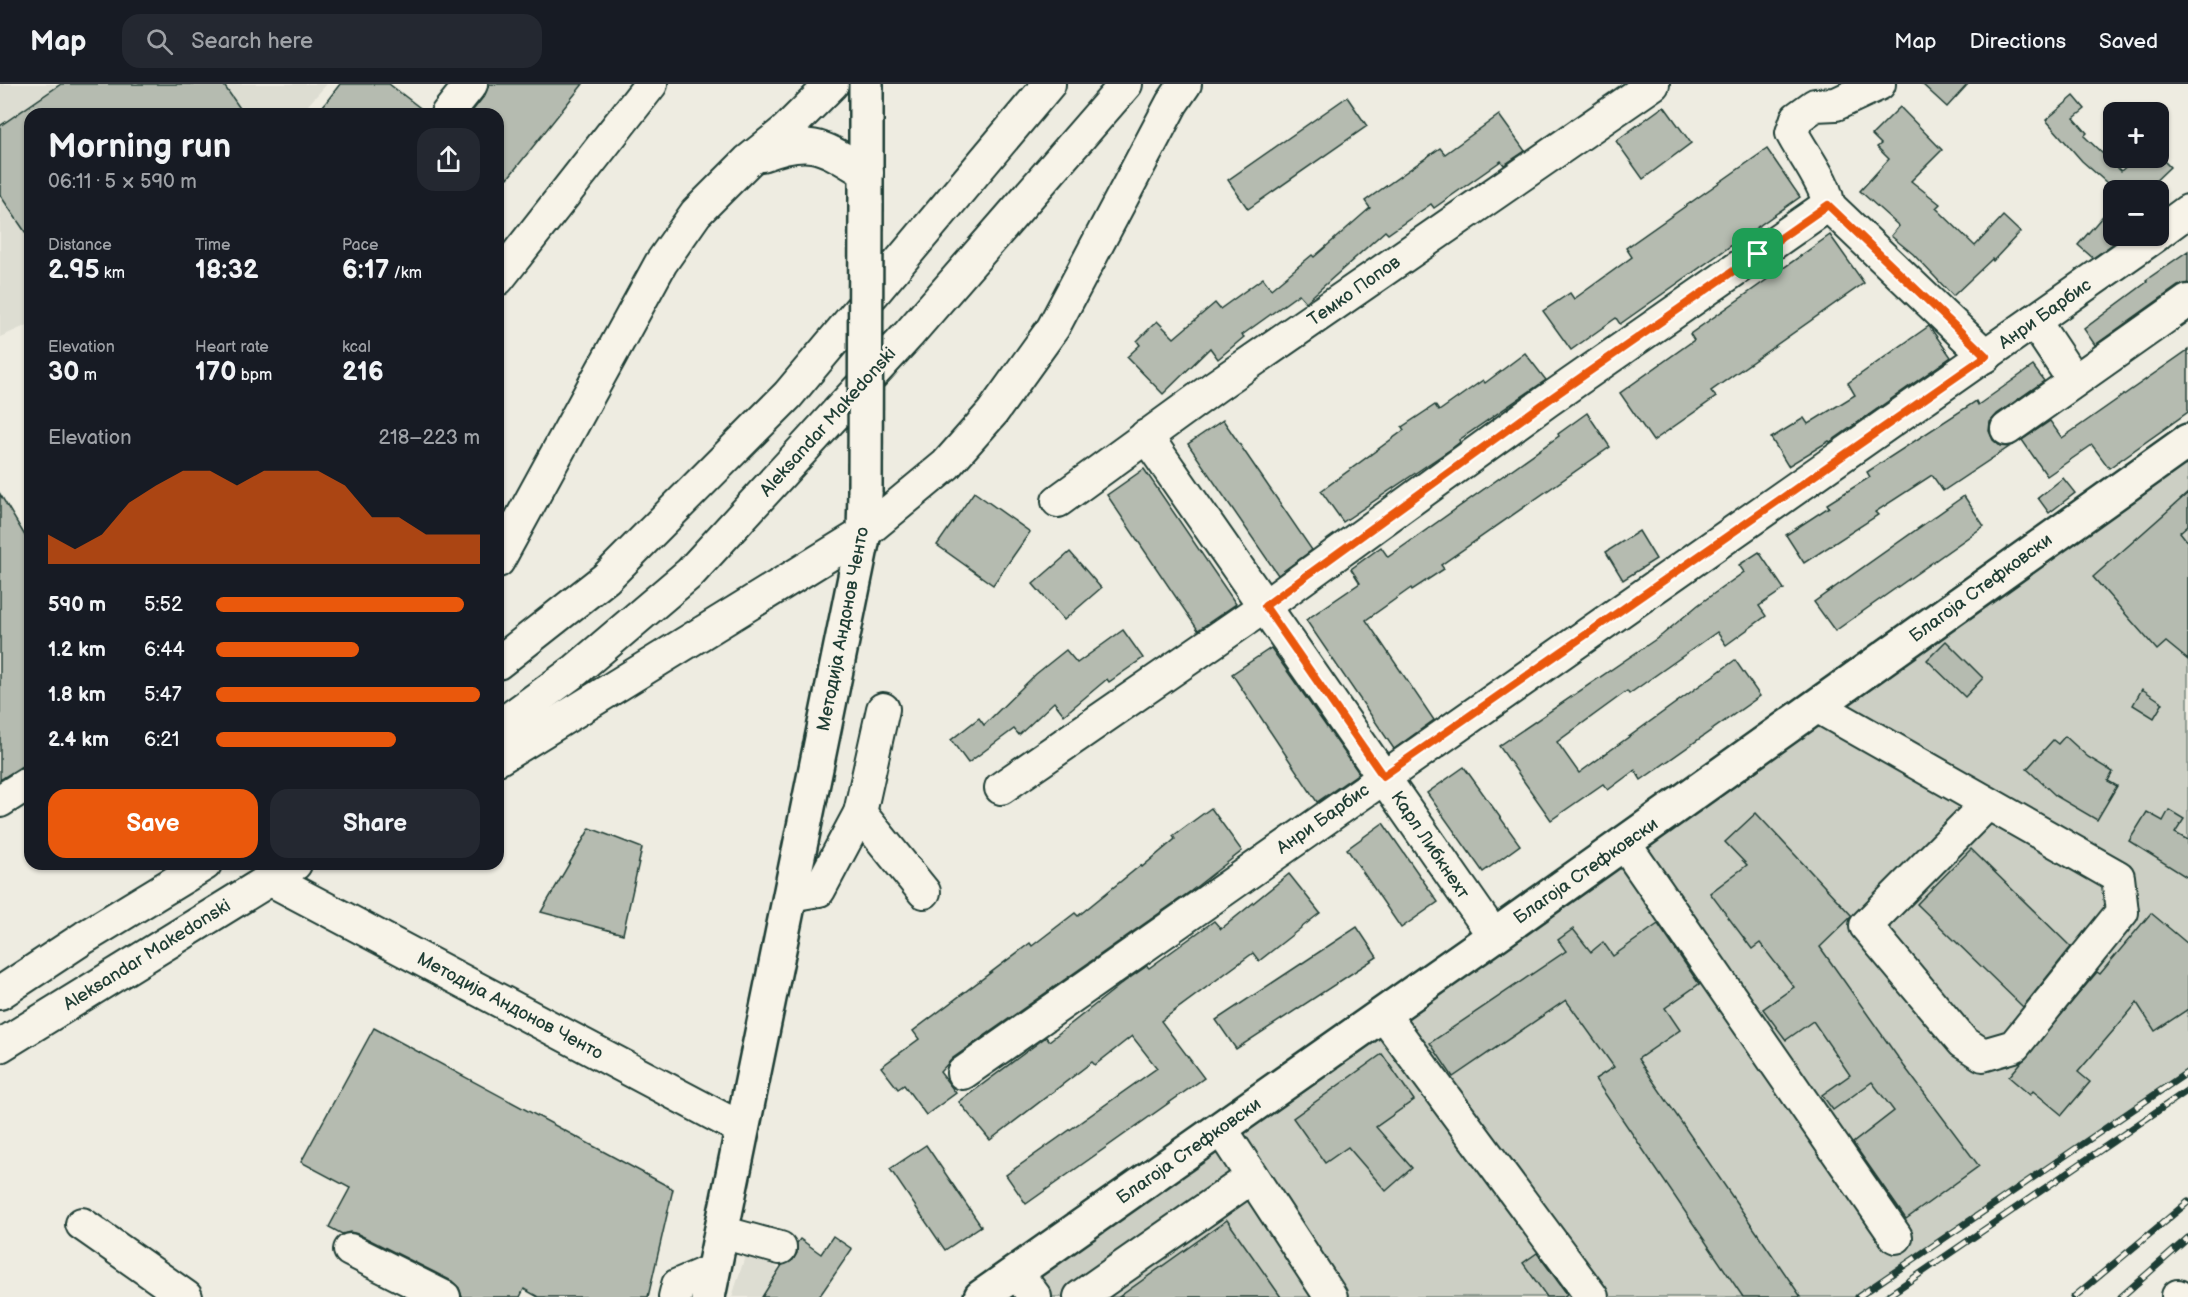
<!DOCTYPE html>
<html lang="en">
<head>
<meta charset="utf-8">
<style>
	:root { --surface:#171b24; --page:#242831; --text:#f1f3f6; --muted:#9ea1a6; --line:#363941; --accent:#ea580c }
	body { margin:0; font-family:"Balsamiq Sans",sans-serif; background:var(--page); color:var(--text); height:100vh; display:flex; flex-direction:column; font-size:22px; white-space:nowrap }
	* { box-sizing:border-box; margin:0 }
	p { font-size:20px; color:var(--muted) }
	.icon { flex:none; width:33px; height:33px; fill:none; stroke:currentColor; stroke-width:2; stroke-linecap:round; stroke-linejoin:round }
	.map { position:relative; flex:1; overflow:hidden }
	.details { position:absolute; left:24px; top:24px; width:480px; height:762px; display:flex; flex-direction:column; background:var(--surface); border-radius:18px; box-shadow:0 2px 4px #0004 }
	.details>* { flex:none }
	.tools { position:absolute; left:2103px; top:18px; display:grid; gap:12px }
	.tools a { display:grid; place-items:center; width:66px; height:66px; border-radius:12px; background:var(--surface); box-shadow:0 2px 4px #0004; font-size:30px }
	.pin { position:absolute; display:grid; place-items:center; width:51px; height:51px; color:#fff; margin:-26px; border-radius:12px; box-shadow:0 3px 9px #0006 }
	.round { display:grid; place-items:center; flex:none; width:63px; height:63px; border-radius:18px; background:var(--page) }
	.head { display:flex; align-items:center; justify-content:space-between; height:102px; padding:0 24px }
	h1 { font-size:33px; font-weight:700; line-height:45px }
	.stats { display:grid; grid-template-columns:repeat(3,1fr); gap:9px; height:102px; padding:6px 24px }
	.stats div { display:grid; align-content:center }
	.stats b { font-size:26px; font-weight:700 }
	.stats small { font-size:16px; font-weight:400 }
	.stats p { font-size:16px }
	.chart { height:168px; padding:12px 24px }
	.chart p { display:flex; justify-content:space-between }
	.chart svg { width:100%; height:108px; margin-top:6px; fill:var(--accent); opacity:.7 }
	.button { display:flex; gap:12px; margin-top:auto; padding:12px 24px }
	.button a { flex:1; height:69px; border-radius:18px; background:var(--accent); color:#fff; font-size:24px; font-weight:700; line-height:69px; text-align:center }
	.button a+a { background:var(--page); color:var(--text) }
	ul { padding:0 24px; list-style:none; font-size:20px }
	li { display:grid; grid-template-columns:96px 72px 1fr; align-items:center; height:45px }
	li i { height:15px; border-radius:8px; background:var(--accent) }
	header { display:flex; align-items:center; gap:36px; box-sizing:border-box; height:84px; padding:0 30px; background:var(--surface); border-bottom:2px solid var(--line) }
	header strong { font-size:28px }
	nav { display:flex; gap:33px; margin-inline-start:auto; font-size:21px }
	.search { width:420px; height:54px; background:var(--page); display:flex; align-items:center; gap:15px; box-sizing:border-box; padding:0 21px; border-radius:18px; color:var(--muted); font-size:22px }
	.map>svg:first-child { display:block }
	.built { fill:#ddddd2 }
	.green { fill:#cccfc4; stroke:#76867c; stroke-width:1.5 }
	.building { fill:#b5bbb0; stroke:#1f3d34; stroke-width:1.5 }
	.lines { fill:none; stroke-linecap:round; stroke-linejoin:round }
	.minor-casing { stroke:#1f3d34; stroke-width:36 }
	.major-casing { stroke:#1f3d34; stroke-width:38 }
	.minor { stroke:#f7f3e8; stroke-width:32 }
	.major { stroke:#f7f3e8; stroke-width:33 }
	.rail-casing { stroke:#1f3d34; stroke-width:7 }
	.rail { stroke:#f7f3e8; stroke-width:4.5; stroke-dasharray:14; stroke-linecap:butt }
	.major-bridge-casing { stroke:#1f3d34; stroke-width:38; stroke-linecap:butt }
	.major-bridge { stroke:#f7f3e8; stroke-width:33 }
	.route-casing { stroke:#fff; stroke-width:12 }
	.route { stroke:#ea580c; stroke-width:8 }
	.labels { text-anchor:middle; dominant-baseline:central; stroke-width:6; stroke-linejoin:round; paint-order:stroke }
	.street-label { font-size:18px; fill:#1f3d34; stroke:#f7f3e8 }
</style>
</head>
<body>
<header>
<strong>Map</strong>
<div class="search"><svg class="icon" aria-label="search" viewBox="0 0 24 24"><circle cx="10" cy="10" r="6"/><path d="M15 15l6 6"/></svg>Search here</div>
<nav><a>Map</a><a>Directions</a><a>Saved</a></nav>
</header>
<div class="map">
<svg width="2188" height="1213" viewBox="0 0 2188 1213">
	<rect width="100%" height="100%" fill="#eeece1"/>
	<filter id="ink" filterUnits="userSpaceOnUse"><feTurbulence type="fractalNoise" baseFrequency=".0167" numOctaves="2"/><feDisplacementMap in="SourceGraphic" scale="12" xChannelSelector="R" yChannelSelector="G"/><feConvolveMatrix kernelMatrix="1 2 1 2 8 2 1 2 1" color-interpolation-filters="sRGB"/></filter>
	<g filter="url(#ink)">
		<!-- built -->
		<g class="built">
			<polygon points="0,0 327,0 300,30 30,30 30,240 0,253"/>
			<polygon points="748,1163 818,1213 732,1213"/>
		</g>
		<!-- green -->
		<polygon class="green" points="2188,357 2188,988 1858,1213 994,1213"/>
		<!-- building -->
		<g class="building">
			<polygon points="61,0 223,0 244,30 30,30 30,155 0,111 0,42"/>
			<polygon points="340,0 389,0 428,30 317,30"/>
			<polygon points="489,0 583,0 508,94 498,86 498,30 470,30 485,11"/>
			<polygon points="1922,0 1968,0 1947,23"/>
			<polygon points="2074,12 2085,25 2074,34 2087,49 2084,52 2121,87 2135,74 2161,74 2170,83 2146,106 2115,106 2082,77 2046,36"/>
			<polygon points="1347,13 1367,42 1248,125 1228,96"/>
			<polygon points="1664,22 1691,59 1643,95 1616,57"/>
			<polygon points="1900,23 1942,66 1911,97 1940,120 1936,124 1975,162 2003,132 2020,148 1993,177 1992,175 1953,212 1913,170 1891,152 1899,142 1860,107 1889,75 1877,63 1881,60 1872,51"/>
			<polygon points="1499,31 1525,67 1504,81 1501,77 1434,124 1431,120 1388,150 1385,147 1306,218 1299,210 1242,251 1244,253 1218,275 1210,264 1163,310 1127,273 1140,261 1137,257 1157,237 1174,254 1215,219 1220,225 1263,194 1271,205 1312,171 1314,173 1370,124 1365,117 1440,64 1445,70"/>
			<polygon points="1767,65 1800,113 1620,240 1616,234 1571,266 1543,227 1570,209 1574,215 1632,173 1626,164"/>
			<polygon points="2114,119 2114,152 2124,152 2093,174 2078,161"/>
			<polygon points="1830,151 1864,199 1711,307 1716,313 1653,357 1620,309 1694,256 1690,250"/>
			<polygon points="2188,167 2188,199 2178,202 2095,261 2084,245 2147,198 2146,196"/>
			<polygon points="1929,242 1951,273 1830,358 1829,357 1788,382 1771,354 1804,334 1808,340 1855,311 1848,299"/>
			<polygon points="2188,266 2188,328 2109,384 2092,361 2047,392 2022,356 2050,337 2062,354"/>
			<polygon points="1525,269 1546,296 1459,356 1460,358 1451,365 1343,438 1321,407 1404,346 1402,343 1435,321 1439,327 1483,296 1485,299"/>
			<polygon points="2033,282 2044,297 1997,330 1990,338 1989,347 1993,356 2000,362 2009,363 1943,407 1932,391 1875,428 1878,431 1804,479 1786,451 1829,423 1827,420 1870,393 1867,388 1976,317 1978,321"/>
			<polygon points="1587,329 1610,363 1441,481 1444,485 1412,506 1411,504 1366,536 1434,636 1394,665 1306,536 1360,499 1351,485 1381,463 1388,473 1559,352 1558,350"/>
			<polygon points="1223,336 1312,466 1278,491 1188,360"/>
			<polygon points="1144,385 1236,520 1198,546 1107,411"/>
			<polygon points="2063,394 2075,409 2049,429 2038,414"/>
			<polygon points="974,408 1030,448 993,501 937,461"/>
			<polygon points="2188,409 2188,441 2180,448 2188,458 2188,576 2166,558 2157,566 2093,493"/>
			<polygon points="0,410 30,460 30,677 0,696"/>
			<polygon points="1964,412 1984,442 1835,547 1814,518"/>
			<polygon points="1639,447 1656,475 1623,496 1606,468"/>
			<polygon points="1070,468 1101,504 1064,536 1033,500"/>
			<polygon points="1759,468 1784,505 1759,522 1766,532 1726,561 1717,548 1629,610 1627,607 1557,658 1579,689 1735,576 1760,612 1641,696 1635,686 1608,706 1603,700 1551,736 1499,662 1662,551 1698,521 1744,488 1739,481"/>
			<polygon points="1123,546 1143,574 1109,598 1107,595 1064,631 1054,618 1019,651 1014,645 968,679 951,656 979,634 984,641 1036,590 1066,566 1077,579"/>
			<polygon points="1946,557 1983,594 1965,613 1927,576"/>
			<polygon points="1271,564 1359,689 1317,718 1232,590"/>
			<polygon points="2142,605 2163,619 2154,634 2133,621"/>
			<polygon points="2065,652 2088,673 2113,688 2108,697 2117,702 2097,736 2056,712 2027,685 2053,656 2058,660"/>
			<polygon points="1464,683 1520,761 1483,788 1427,709"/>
			<polygon points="1211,724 1242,767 1191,807 953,974 940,988 956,1009 926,1031 904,1001 898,1005 881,983 919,955 913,947 1030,859 1032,862 1075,829 1078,832 1141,781 1142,783 1175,755 1173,752"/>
			<polygon points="2169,726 2184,735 2175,749 2188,756 2188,794 2129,757 2147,728 2163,737"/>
			<polygon points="1756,729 1852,832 1820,863 1904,982 1979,1082 1906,1135 1853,1059 1894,1027 1872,998 1833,1026 1822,1011 1850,991 1813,937 1786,956 1763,925 1794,903 1760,859 1752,865 1710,809 1747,781 1725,758"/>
			<polygon points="1383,739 1438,818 1401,844 1347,765"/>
			<polygon points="590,744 642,764 623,850 541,828"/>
			<polygon points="1971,765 2071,863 2023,923 1917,820"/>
			<polygon points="1289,790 1320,829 1259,877 1253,869 1161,937 1204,994 1026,1120 1006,1091 1157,984 1132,952 1095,981 1092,978 990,1056 959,1018 1046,953 1049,957 1124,898 1147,882 1149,884 1214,837 1221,845"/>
			<polygon points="2151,829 2188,860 2188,925 2155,947 2137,919 2078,988 2090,998 2062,1031 2033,1007 2030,1011 2009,993 2097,888 2100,890"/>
			<polygon points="1658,840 1699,900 1665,924 1680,946 1638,975 1801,1213 1743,1213 1595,995 1614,983 1566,916 1453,993 1430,959 1566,867 1558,856 1573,845 1591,868 1603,858 1613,872"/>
			<polygon points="1357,843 1377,873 1236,965 1216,936"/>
			<polygon points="374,944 673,1105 648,1213 538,1213 524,1205 520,1213 462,1213 459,1204 452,1197 358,1150 350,1148 342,1150 329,1143 350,1104 301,1078"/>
			<polygon points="1382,970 1414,1016 1376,1043 1412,1084 1386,1107 1348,1063 1325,1079 1293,1034"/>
			<polygon points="926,1061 981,1142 945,1166 890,1085"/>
			<polygon points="1227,1136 1281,1213 1119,1213"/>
			<polygon points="833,1152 852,1165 819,1213 762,1213 782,1181 793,1176 797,1169 797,1159 800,1155 821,1170"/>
			<polygon points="1537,1169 1567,1210 1563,1213 1547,1213 1523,1179"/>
		</g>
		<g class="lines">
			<defs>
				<g id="minor">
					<polyline points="447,30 471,0"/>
					<path d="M 762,71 C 813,52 823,63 867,89"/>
					<path d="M 1828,121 C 1828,102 1802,69 1792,49 L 1797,34 L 1815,21 L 1836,20 L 1879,0"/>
					<polyline points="2158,149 2188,127"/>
					<polyline points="498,195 651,0"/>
					<polyline points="2034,237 2074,297"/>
					<polyline points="2007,345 2188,217"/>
					<polyline points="1146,352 1494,852"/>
					<polyline points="1058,417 1216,302 1653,0"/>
					<polyline points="498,477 661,179 696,129 748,77 785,47 832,0"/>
					<polyline points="498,579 606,494 788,311 1049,0"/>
					<polyline points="1817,622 2118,793 2122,828 2014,962 1983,971 1963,958 1866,842 1988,719"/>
					<polyline points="498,643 576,586 690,489 908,251 1126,0"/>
					<polyline points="498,675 864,449 946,381 992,329 1053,244 1172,19 1185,0"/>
					<polyline points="1001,704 1265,522 1547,317 1828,121 1986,272"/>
					<polyline points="0,717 30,698"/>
					<polyline points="860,729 924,808"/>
					<polyline points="1624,759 1896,1153"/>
					<polyline points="279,800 742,1045"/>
					<polyline points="790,811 819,806 860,729 883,625"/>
					<polyline points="0,909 85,853 205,780"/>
					<polyline points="1383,930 1592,1213"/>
					<polyline points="0,962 295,780"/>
					<polyline points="963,989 2155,152"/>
					<polyline points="1221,1045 1331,1213"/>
					<polyline points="82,1140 186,1213"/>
					<polyline points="721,1148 780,1164"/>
					<polyline points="350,1166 444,1213"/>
					<polyline points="1017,1189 1035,1213"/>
					<polyline points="2178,1212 2179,1213"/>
					<polyline points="675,1213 678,1201 713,1186"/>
					<polyline points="1080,1213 1252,1093"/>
				</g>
				<g id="major">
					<polyline points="866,0 866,120"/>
					<polyline points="708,1213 864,449 865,408"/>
					<polyline points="981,1213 1494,852 2188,357"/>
				</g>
			</defs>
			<!-- minor casing -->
			<use href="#minor" class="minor-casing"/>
			<!-- major casing -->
			<use href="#major" class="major-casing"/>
			<!-- minor -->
			<use href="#minor" class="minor"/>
			<!-- major -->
			<use href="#major" class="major"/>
			<defs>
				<g id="rail">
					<polyline points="1858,1213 2188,988"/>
					<polyline points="1886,1213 2188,1006"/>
					<polyline points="2074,1213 2188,1118"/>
					<polyline points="2121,1213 2188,1154"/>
				</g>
			</defs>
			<!-- rail casing -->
			<use href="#rail" class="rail-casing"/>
			<!-- rail -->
			<use href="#rail" class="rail"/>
			<defs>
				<polyline id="major-bridge" points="865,408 866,120"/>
			</defs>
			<!-- major-bridge casing -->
			<use href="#major-bridge" class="major-bridge-casing"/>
			<!-- major-bridge -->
			<use href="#major-bridge" class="major-bridge"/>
		</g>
	</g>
	<g class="lines" filter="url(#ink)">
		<defs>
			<polygon id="route" points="1828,121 1986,272 1383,692 1265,522 1547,317"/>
		</defs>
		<!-- route casing -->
		<use href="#route" class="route-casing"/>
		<!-- route -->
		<use href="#route" class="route"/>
	</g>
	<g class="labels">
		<!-- street labels -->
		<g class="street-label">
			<text transform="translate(1354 207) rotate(-35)">Темко Попов</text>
			<text transform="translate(2045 230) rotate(-35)">Анри Барбис</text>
			<text transform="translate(828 338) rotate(-48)">Aleksandar Makedonski</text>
			<text transform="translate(1981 504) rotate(-36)">Благоја Стефковски</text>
			<text transform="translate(843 545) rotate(-79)">Методија Андонов Ченто</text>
			<text transform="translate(1323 735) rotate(-35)">Анри Барбис</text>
			<text transform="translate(1430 761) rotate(56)">Карл Либкнехт</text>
			<text transform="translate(1586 787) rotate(-35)">Благоја Стефковски</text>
			<text transform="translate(147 871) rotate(-32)">Aleksandar Makedonski</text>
			<text transform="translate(510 922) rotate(28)">Методија Андонов Ченто</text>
			<text transform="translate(1189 1067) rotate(-35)">Благоја Стефковски</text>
		</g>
	</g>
</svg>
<div class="tools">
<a>+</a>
<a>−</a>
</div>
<div class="pin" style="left:1758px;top:170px;background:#1e9e55"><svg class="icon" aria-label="arrive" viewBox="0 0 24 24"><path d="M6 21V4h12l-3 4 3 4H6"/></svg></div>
<section class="details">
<div class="head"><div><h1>Morning run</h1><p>06:11 · 5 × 590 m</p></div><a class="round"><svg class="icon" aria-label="share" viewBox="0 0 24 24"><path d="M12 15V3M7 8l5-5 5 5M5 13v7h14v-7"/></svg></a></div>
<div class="stats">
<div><p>Distance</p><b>2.95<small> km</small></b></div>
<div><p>Time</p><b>18:32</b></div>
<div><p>Pace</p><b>6:17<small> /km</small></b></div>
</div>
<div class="stats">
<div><p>Elevation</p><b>30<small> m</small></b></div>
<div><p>Heart rate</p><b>170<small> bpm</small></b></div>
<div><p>kcal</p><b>216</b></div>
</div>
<div class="chart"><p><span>Elevation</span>218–223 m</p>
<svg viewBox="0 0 160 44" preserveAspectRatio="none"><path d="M0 44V32L10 38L20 32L30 19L40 12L50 6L60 6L70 12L80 6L90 6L100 6L110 12L120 25L130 25L140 32L150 32L160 32V44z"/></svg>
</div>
<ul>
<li><b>590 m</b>5:52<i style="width:94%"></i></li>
<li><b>1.2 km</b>6:44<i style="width:54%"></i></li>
<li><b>1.8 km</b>5:47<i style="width:100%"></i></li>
<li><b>2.4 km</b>6:21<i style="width:68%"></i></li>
</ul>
<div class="button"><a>Save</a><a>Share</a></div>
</section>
</div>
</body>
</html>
